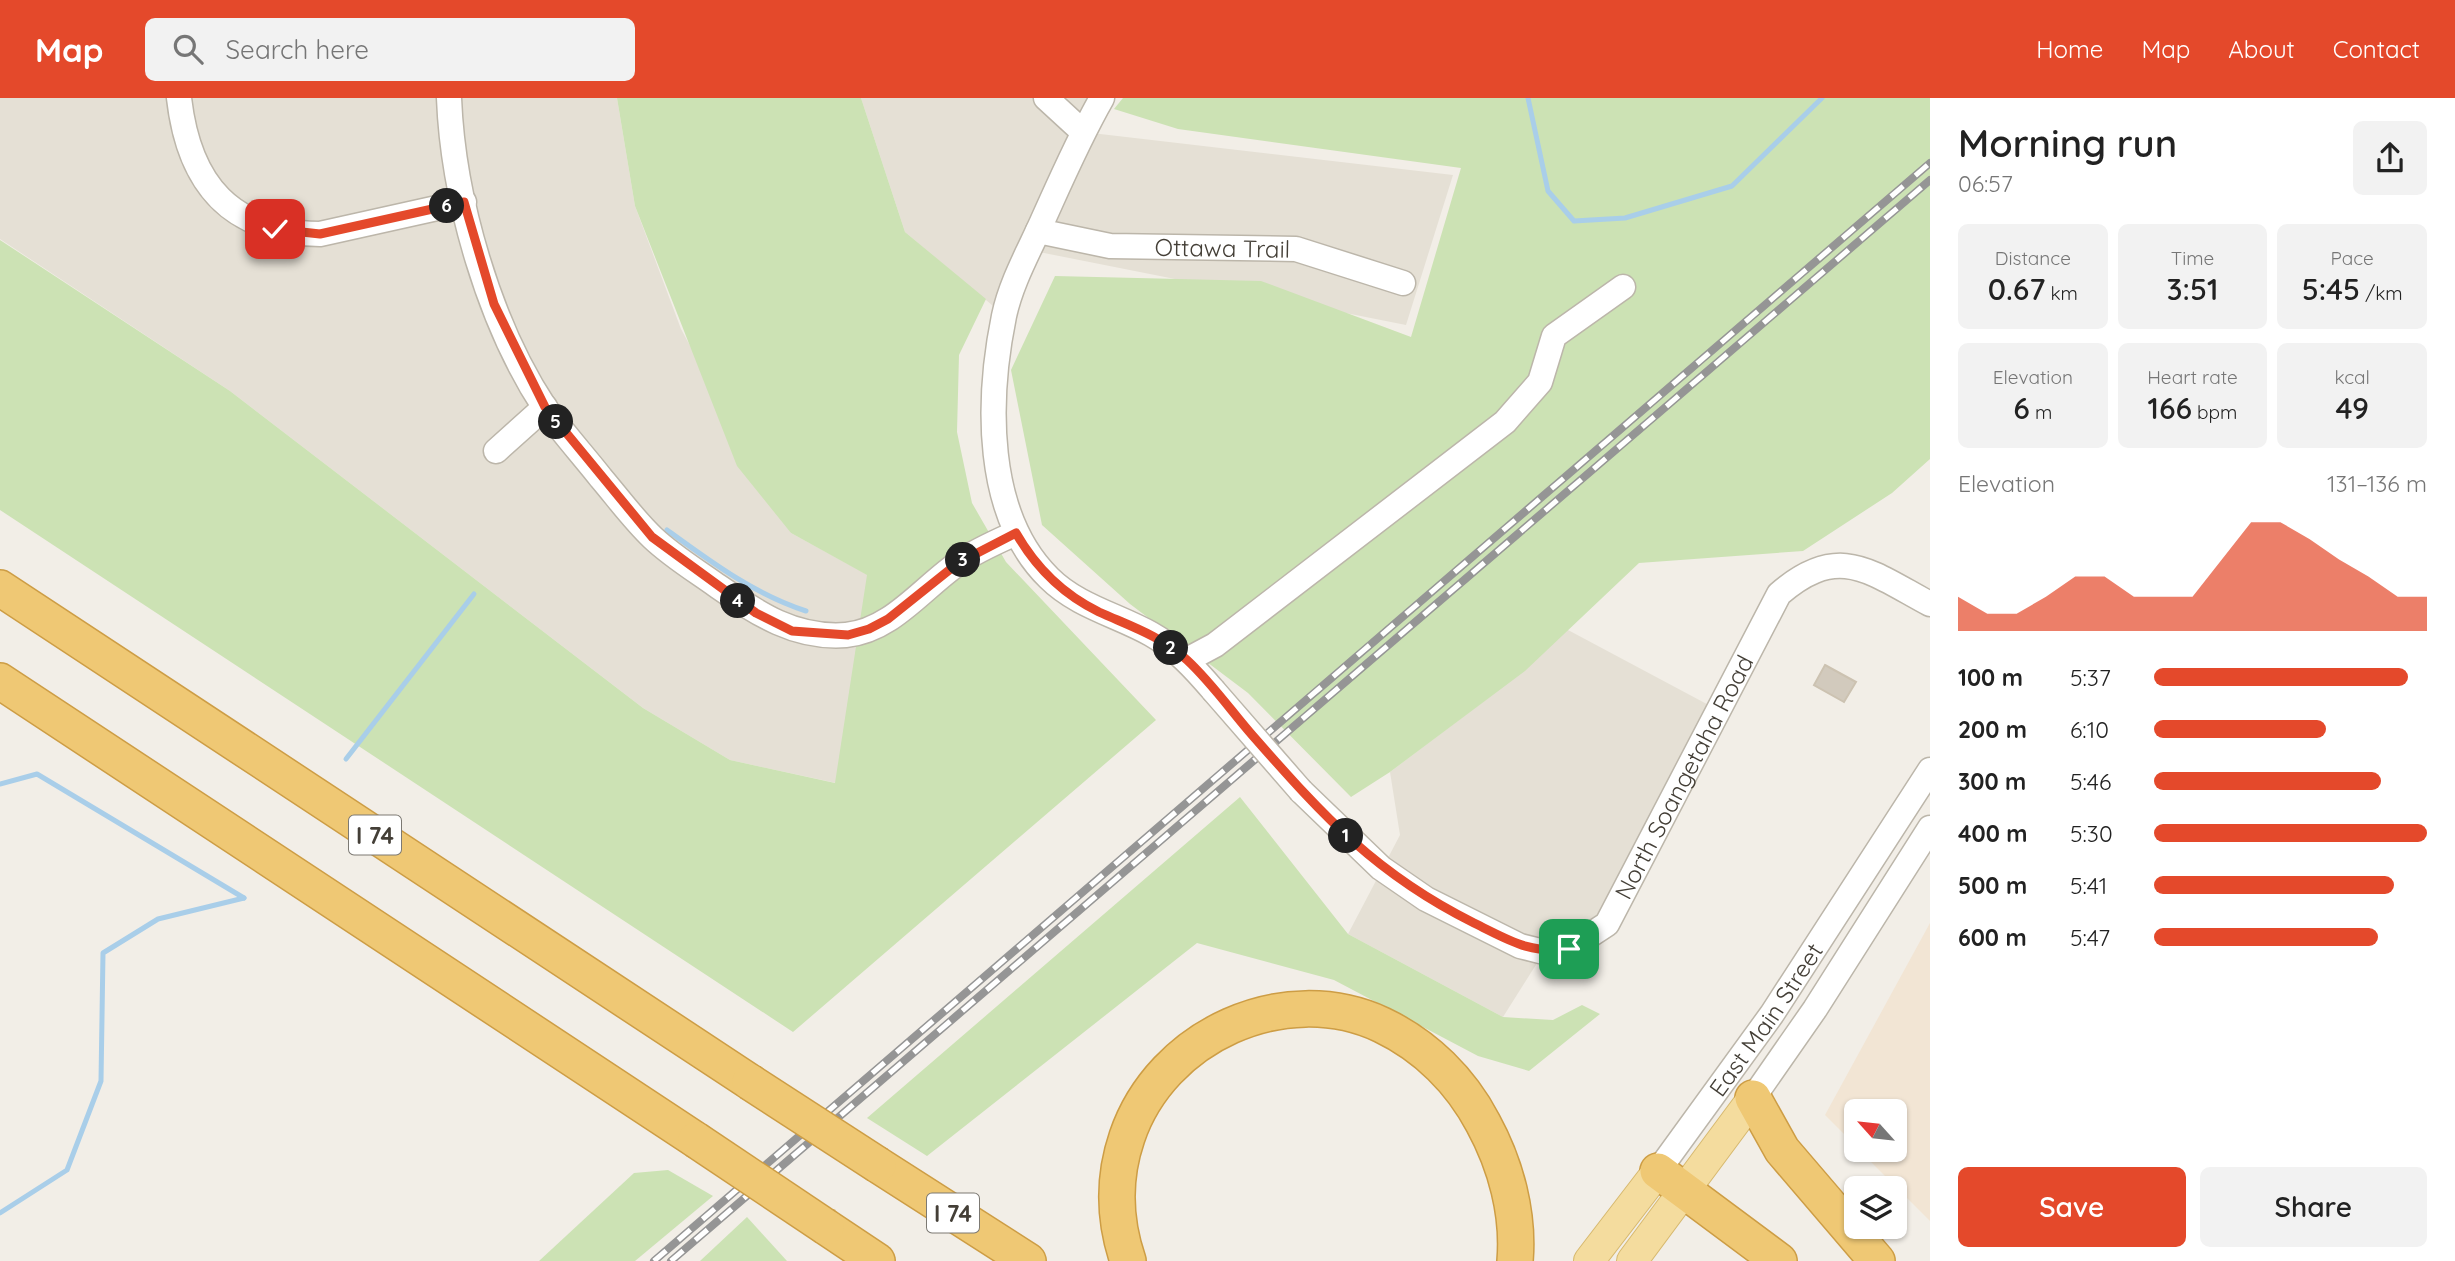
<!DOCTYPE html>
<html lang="en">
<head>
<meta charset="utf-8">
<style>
	:root { --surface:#fff; --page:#f2f2f2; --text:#222; --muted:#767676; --accent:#e4492b }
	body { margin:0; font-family:Quicksand,sans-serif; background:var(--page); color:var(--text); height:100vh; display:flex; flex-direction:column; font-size:26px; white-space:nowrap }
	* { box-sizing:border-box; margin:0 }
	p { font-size:23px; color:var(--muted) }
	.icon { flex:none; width:38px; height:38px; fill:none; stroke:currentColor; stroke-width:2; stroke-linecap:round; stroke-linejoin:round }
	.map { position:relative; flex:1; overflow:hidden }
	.panel { display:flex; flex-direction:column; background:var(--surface); width:525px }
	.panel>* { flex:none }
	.needle { width:46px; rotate:297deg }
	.buttons { position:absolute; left:1844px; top:1001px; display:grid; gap:14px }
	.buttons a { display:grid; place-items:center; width:63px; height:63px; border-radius:10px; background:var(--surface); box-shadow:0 2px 5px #0004; font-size:35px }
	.pin { position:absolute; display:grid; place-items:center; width:60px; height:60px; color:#fff; margin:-30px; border-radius:14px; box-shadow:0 4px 10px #0006 }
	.km { position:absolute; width:35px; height:35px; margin:-18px; border-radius:50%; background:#222; color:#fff; font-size:19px; line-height:35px; text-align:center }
	.round { display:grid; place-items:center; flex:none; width:74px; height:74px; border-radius:10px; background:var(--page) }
	.summary { display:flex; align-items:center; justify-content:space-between; height:119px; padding:0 28px }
	h1 { font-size:38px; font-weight:600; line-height:52px }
	.figures { display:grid; grid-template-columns:repeat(3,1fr); gap:10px; height:119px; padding:7px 28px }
	.figures div { display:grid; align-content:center; border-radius:10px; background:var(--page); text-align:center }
	.figures b { font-size:30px; font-weight:600 }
	.figures small { font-size:19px; font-weight:400 }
	.figures p { font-size:19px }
	.chart { height:196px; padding:14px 28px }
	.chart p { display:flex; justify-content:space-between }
	.chart svg { width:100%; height:126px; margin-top:7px; fill:var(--accent); opacity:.7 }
	.cta { display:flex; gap:14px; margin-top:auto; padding:14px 28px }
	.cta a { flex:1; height:80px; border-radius:10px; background:var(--accent); color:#fff; font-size:28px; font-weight:600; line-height:80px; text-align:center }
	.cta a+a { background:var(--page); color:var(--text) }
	ul { padding:0 28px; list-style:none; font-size:23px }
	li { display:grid; grid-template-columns:112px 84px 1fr; align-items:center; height:52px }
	li i { height:18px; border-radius:9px; background:var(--accent) }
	header { display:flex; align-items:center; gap:42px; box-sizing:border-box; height:98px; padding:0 35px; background:var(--accent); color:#fff }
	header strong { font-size:33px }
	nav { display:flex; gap:38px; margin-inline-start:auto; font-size:24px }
	.search { width:490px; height:63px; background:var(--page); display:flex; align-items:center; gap:18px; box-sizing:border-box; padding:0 24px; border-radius:10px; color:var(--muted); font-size:26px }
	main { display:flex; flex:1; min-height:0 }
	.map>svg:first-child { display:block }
	.residential { fill:#e5e0d5 }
	.commercial { fill:#f2e5d4 }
	.green { fill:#cce2b4 }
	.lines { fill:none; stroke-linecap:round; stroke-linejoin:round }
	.stream { stroke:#a9cee9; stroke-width:5 }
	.building { fill:#d2cabd; stroke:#ccc2b1; stroke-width:2 }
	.minor-casing { stroke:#bcb6aa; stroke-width:27 }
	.major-casing { stroke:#d7b96f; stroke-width:32 }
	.highway-casing { stroke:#cd9d45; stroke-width:38 }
	.minor { stroke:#fff; stroke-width:24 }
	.major { stroke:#f4dc9e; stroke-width:30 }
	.highway { stroke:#efc874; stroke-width:35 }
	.rail-casing { stroke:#959595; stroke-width:8 }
	.rail { stroke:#fff; stroke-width:5; stroke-dasharray:16; stroke-linecap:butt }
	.minor-bridge-casing { stroke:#bcb6aa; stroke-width:27; stroke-linecap:butt }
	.highway-bridge-casing { stroke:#cd9d45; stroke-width:38; stroke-linecap:butt }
	.minor-bridge { stroke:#fff; stroke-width:24 }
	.highway-bridge { stroke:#efc874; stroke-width:35 }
	.route-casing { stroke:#fff; stroke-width:14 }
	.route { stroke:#e4492b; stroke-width:9 }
	.labels { text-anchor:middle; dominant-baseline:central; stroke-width:5; stroke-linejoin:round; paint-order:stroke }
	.shield { fill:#fff; stroke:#7c7973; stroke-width:2 }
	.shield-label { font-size:23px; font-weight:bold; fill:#443f37 }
	.street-label { font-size:24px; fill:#443f37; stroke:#fff }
</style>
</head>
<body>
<header>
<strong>Map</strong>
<div class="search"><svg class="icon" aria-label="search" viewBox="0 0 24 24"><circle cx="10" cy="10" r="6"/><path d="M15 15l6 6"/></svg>Search here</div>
<nav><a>Home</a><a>Map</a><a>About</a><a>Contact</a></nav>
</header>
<main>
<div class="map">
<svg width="1930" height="1163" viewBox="0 0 1930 1163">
	<rect width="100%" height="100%" fill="#f2eee7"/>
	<!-- residential -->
	<g class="residential">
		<polygon points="0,0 617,0 635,108 681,231 791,435 868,477 836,685 730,662 643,610 230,293 0,141"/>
		<polygon points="861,0 1102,0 1083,34 1453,77 1406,227 1029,152 1005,218 905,134"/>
		<polygon points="1538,516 1718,612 1607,826 1544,854 1503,919 1348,836 1400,737 1390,674 1496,594"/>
	</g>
	<!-- commercial -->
	<polygon class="commercial" points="1930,825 1930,1123 1859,1052 1895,1052 1895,1013 1857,1013 1857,1049 1825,1017"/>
	<!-- green -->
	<g class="green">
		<polygon points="617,0 861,0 905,134 986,201 959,257 957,334 972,405 1006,464 1156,622 793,934 0,412 0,142 230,293 643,610 730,662 835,685 867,477 791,435 737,368 635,108"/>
		<polygon points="1123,0 1930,0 1930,361 1892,395 1803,453 1639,465 1525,573 1390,674 1351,699 1248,595 1130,506 1042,427 1011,272 1055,178 1261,183 1411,239 1461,70 1178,31 1114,11"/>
		<polygon points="1240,699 1348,836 1503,919 1553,922 1582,907 1600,916 1529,973 1478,958 1334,882 1197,845 927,1058 867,1020"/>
		<polygon points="668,1072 713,1098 635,1163 539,1163 634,1075"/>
		<polygon points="747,1119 787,1163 700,1163"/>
	</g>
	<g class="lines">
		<!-- stream -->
		<g class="stream">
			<polyline points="1528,0 1548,93 1574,123 1625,120 1732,88 1822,0"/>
			<path d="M 667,432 C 711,464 754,496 806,513"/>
			<polyline points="346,661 474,496"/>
			<polyline points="0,686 37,676 244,800"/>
			<polyline points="0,1115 67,1072 101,983 103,855 158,821 244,800"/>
		</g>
	</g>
	<!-- building -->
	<polygon class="building" points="1825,567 1856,584 1844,604 1814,587"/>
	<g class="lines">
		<defs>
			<g id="minor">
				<path d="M 179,0 C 189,87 231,135 320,136 L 464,104"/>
				<path d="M 449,0 C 453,101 489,225 545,310 C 562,334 583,357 601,380 C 618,400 634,422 653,440 C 672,458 695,472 716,487 C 757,515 794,541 846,537 C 892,533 924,488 960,464 C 977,452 996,444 1016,435"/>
				<polyline points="1046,0 1083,34"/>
				<path d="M 1102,0 C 1079,40 1061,82 1042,124 C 1028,155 1011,185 1004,218 C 987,301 984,416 1049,480 C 1077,508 1117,517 1151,536 C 1176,550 1195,571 1213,592"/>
				<path id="s1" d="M 1038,133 L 1110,148 L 1296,151 L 1403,185"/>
				<polyline points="496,353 545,309"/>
				<polyline points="1187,562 1215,547 1505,324 1540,284 1554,238 1623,189"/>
				<path id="s2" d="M 1301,693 L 1381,770 L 1426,801 L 1520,848 L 1544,854 L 1569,851 L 1607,826 L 1779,496 C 1839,444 1870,474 1930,506"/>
				<polyline points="1753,1000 1815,911 1930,730"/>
				<path id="s3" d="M 1658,1073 L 1772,916 L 1930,672"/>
			</g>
			<g id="major">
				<polyline points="1589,1163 1658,1073"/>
				<polyline points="1632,1163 1753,1000"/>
			</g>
			<g id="highway">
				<polyline points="0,490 750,984"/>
				<polyline points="0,583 696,1042"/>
				<polyline points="1753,1000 1782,1052 1877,1163"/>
				<polyline points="878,1067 1028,1163"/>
				<polyline points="1658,1073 1779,1163"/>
				<polyline points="826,1129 877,1163"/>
				<path d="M 1128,1163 C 1114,1122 1113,1080 1127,1039 C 1161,938 1284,881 1382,927 C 1426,948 1461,983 1483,1025 C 1506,1067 1519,1116 1515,1163"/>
			</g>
		</defs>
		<!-- minor casing -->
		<use href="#minor" class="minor-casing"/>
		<!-- major casing -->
		<use href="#major" class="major-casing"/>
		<!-- highway casing -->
		<use href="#highway" class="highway-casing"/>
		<!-- minor -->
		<use href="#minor" class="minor"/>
		<!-- major -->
		<use href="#major" class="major"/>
		<!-- highway -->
		<use href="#highway" class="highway"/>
		<defs>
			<g id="rail">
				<polyline points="654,1163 1930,65"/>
				<polyline points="671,1163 1930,82"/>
			</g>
		</defs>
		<!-- rail casing -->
		<use href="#rail" class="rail-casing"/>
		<!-- rail -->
		<use href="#rail" class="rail"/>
		<defs>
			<polyline id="minor-bridge" points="1213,592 1301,693"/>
			<g id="highway-bridge">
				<polyline points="750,984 878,1067"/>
				<polyline points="696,1042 826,1129"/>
			</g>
		</defs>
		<!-- minor-bridge casing -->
		<use href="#minor-bridge" class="minor-bridge-casing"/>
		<!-- highway-bridge casing -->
		<use href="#highway-bridge" class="highway-bridge-casing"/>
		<!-- minor-bridge -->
		<use href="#minor-bridge" class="minor-bridge"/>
		<!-- highway-bridge -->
		<use href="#highway-bridge" class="highway-bridge"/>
	</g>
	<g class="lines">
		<defs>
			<path id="route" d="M 275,131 L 320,136 L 464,104 L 494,206 L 545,309 L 652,439 L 756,515 L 792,533 L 848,537 L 869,531 L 888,521 L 958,465 L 1016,435 C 1036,470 1062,496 1099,514 C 1130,528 1161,538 1187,562 C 1211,584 1232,614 1253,638 C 1325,720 1376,776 1474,825 C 1509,842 1529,856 1569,851"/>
		</defs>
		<!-- route casing -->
		<use href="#route" class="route-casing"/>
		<!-- route -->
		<use href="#route" class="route"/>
	</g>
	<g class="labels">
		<!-- shield labels -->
		<g class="shield">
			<rect x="349" y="717.5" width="52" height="39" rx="5"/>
			<rect x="927" y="1095.5" width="52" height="39" rx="5"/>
		</g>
		<g class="shield-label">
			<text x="375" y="737">I 74</text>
			<text x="953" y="1115">I 74</text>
		</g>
		<!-- street labels -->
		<g class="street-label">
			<text stroke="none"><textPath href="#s1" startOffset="186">Ottawa Trail</textPath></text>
			<text stroke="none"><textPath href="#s2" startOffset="532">North Soangetaha Road</textPath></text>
			<text stroke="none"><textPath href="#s3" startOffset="186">East Main Street</textPath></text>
		</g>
	</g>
</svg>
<div class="buttons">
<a><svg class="needle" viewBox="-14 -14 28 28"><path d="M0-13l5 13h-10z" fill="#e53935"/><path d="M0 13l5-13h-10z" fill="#767676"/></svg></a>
<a><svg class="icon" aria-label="layers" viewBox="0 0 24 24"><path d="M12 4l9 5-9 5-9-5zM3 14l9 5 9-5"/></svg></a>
</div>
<div class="pin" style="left:1569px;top:851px;background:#1e9e55"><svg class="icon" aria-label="arrive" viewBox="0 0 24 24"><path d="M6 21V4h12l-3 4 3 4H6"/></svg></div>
<div class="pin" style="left:275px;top:131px;background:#d93025"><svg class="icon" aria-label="check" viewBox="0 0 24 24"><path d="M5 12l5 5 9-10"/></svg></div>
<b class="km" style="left:1346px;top:738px">1</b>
<b class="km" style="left:1171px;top:550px">2</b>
<b class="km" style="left:963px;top:462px">3</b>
<b class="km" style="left:738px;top:503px">4</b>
<b class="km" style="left:556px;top:324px">5</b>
<b class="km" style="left:447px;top:108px">6</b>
</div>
<section class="panel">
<div class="summary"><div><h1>Morning run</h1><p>06:57</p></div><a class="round"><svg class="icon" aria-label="share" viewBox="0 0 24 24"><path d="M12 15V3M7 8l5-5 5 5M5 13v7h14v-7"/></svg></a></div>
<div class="figures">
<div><p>Distance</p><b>0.67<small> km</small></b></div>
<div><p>Time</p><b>3:51</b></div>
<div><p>Pace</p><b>5:45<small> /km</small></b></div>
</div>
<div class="figures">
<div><p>Elevation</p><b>6<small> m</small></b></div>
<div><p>Heart rate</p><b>166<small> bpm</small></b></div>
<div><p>kcal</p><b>49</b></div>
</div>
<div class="chart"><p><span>Elevation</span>131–136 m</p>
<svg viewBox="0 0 160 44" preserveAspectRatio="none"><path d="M0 44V32L10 38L20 38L30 32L40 25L50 25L60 32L70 32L80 32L90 19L100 6L110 6L120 12L130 19L140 25L150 32L160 32V44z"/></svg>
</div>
<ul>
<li><b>100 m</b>5:37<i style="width:93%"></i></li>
<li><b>200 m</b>6:10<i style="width:63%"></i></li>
<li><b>300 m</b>5:46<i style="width:83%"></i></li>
<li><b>400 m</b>5:30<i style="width:100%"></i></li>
<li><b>500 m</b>5:41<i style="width:88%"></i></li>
<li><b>600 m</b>5:47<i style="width:82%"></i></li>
</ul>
<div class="cta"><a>Save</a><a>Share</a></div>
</section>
</main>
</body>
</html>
